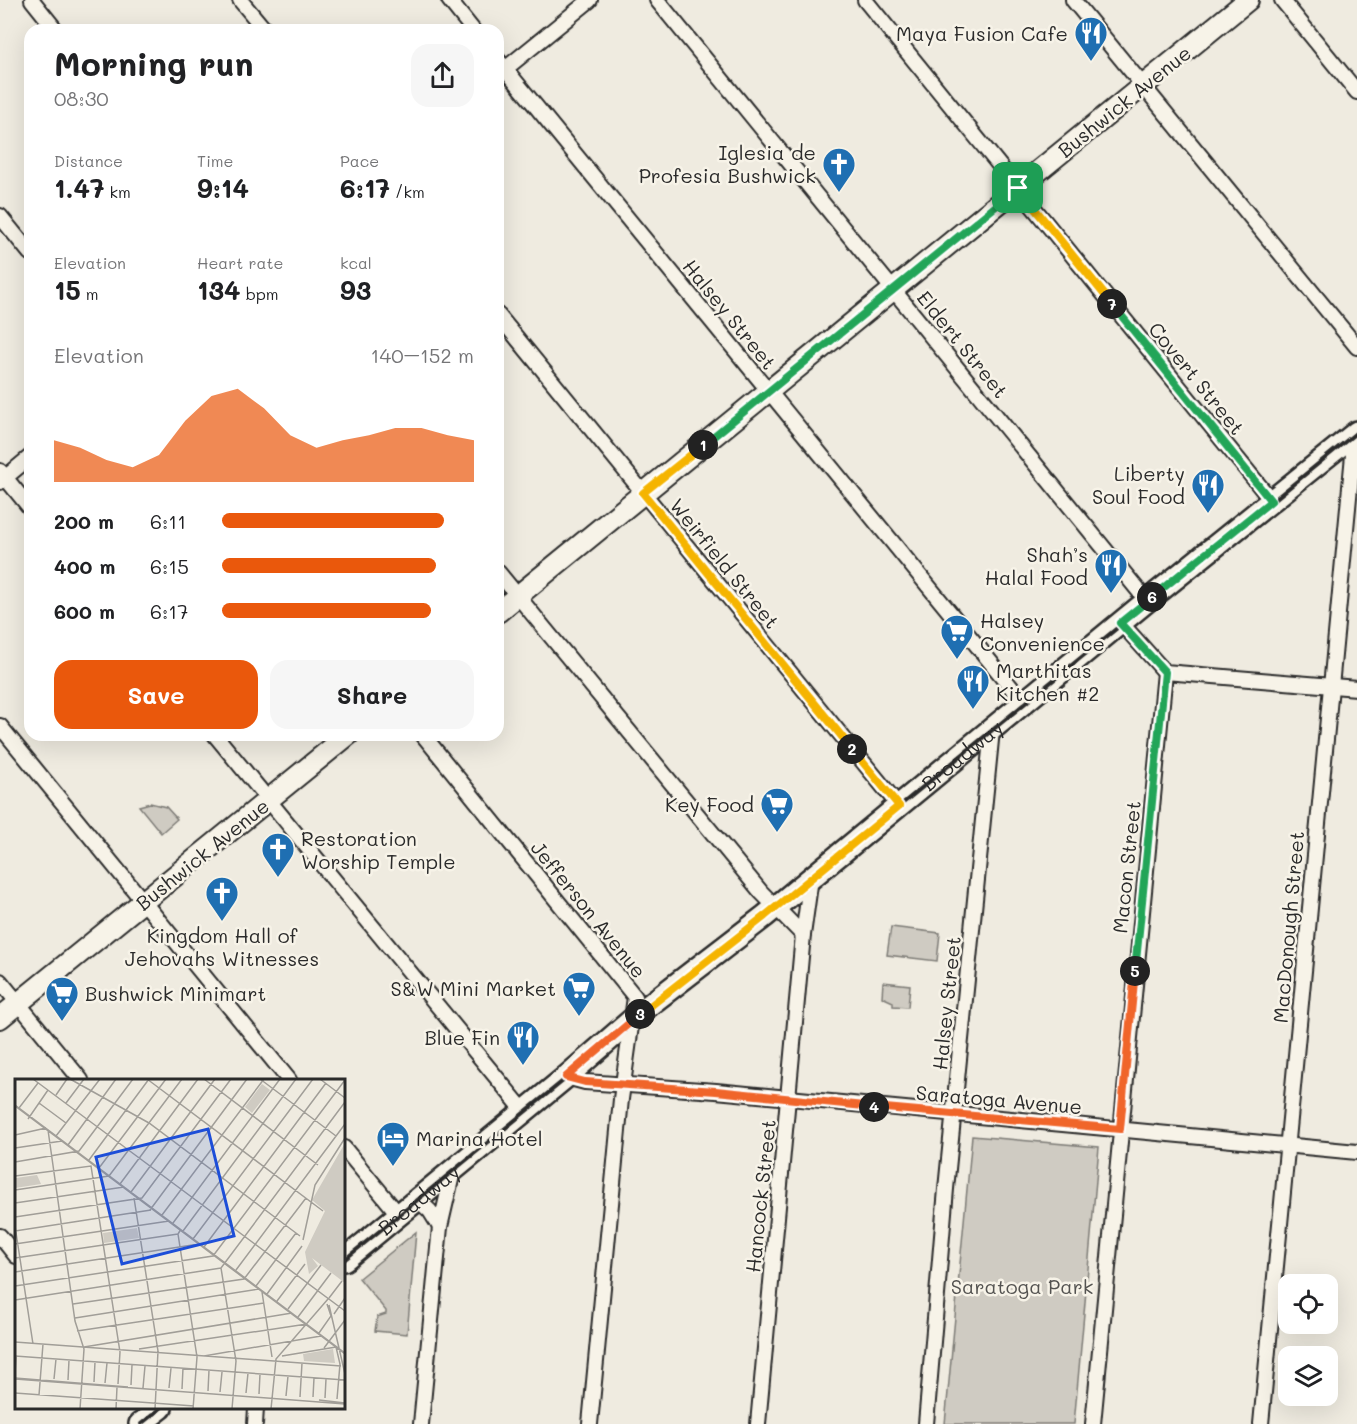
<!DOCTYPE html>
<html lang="en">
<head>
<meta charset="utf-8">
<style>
	:root { --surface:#fff; --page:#f6f6f6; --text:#202124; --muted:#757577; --accent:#ea580c }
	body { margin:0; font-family:Mali,sans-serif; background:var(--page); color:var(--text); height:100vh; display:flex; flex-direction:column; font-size:22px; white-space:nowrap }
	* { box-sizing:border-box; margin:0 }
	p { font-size:20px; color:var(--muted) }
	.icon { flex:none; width:33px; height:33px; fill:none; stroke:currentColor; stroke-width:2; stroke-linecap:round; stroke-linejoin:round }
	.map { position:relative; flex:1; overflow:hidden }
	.side { position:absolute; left:24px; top:24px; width:480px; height:717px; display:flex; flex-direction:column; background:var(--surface); border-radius:18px; box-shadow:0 6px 24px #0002 }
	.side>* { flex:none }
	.tools { position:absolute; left:1278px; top:1274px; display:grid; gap:12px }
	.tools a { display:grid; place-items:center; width:60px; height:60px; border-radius:12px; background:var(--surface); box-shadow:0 6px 24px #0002; font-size:30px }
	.pin { position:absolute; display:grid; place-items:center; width:51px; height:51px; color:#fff; margin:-26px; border-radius:12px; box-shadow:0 3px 9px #0006 }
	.km { position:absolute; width:30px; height:30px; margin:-15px; border-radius:50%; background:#222; color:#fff; font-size:16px; line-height:30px; text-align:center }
	.round { display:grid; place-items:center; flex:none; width:63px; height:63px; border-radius:18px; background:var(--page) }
	.head { display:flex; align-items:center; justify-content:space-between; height:102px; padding:0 30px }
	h1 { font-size:33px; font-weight:700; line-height:45px }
	.figures { display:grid; grid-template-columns:repeat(3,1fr); gap:9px; height:102px; padding:6px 30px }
	.figures div { display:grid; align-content:center }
	.figures b { font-size:26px; font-weight:700 }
	.figures small { font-size:16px; font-weight:400 }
	.figures p { font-size:16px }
	.chart { height:168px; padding:12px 30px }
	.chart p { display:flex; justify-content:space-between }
	.chart svg { width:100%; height:108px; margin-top:6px; fill:var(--accent); opacity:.7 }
	.button { display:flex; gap:12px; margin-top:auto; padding:12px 30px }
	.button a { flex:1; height:69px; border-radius:18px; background:var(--accent); color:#fff; font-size:24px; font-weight:700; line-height:69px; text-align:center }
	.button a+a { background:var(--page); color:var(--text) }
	ul { padding:0 30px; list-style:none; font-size:20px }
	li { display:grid; grid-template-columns:96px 72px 1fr; align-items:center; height:45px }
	li i { height:15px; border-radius:8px; background:var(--accent) }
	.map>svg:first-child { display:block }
	.green { fill:#cfcbc2; stroke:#7d7b76; stroke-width:1.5 }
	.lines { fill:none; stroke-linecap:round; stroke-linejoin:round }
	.minor-casing { stroke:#2b2b2b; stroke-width:18 }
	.secondary-casing { stroke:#2b2b2b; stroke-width:24 }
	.primary-casing { stroke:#2b2b2b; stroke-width:26 }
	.minor { stroke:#f7f3e8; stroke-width:14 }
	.secondary { stroke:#f7f3e8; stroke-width:20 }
	.primary { stroke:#f7f3e8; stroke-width:21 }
	.rail { stroke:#2b2b2b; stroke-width:4 }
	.split-1-casing { stroke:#fff; stroke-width:12 }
	.split-2-casing { stroke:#fff; stroke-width:12 }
	.split-3-casing { stroke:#fff; stroke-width:12 }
	.split-4-casing { stroke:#fff; stroke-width:12 }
	.split-5-casing { stroke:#fff; stroke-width:12 }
	.split-6-casing { stroke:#fff; stroke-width:12 }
	.split-7-casing { stroke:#fff; stroke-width:12 }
	.split-8-casing { stroke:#fff; stroke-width:12 }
	.split-1 { stroke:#22a559; stroke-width:8 }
	.split-2 { stroke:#f5b400; stroke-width:8 }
	.split-3 { stroke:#f5b400; stroke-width:8 }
	.split-4 { stroke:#f0652b; stroke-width:8 }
	.split-5 { stroke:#f0652b; stroke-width:8 }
	.split-6 { stroke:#22a559; stroke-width:8 }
	.split-7 { stroke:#22a559; stroke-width:8 }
	.split-8 { stroke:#f5b400; stroke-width:8 }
	.labels { text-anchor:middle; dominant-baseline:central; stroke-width:5; stroke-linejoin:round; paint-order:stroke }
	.poi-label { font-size:20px; fill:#2b2b2b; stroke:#f7f3e8; text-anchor:end }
	.street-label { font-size:20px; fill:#2b2b2b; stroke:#f7f3e8 }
	.park-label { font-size:20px; fill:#545351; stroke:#f7f3e8 }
	.inset-road { fill:none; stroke:#a19e98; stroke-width:1.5 }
	.view { fill:#1d4ed8; fill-opacity:0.15; stroke:#1d4ed8; stroke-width:3 }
	.inset-edge { fill:none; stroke:#2b2b2b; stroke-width:3 }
</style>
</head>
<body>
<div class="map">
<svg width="1357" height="1424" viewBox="0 0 1357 1424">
	<rect width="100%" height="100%" fill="#efebe0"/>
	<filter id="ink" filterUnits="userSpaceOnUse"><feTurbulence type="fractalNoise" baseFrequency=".0167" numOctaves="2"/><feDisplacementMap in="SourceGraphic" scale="12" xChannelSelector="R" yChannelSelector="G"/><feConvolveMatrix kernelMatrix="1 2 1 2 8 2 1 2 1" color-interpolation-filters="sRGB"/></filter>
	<g filter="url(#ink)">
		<!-- green -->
		<g class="green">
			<polygon points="150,803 166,807 177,819 161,833 139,806"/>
			<polygon points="891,927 940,933 937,961 887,955"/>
			<polygon points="883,982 910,985 908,1007 893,1006 893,1002 882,997"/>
			<polygon points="972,1136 1099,1147 1074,1424 945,1424"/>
			<polygon points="416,1232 407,1334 375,1331 377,1317 386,1314 386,1311 359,1278"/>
		</g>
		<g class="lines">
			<defs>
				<g id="minor">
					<polyline points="32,0 56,30"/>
					<polyline points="240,0 265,30"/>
					<polyline points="449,0 473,30"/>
					<polyline points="657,0 1147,601"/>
					<polyline points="865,0 1271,500"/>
					<polyline points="1073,0 1357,347"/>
					<polyline points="1282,0 1357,92"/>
					<polyline points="498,60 1024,703"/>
					<polyline points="499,74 590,0"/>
					<polyline points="0,216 30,253"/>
					<polyline points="498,315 899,806"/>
					<polyline points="0,471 30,508"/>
					<polyline points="0,482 30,457"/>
					<polyline points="498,572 761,892 803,935"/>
					<polyline points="1121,623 1165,672 1357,688"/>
					<polyline points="0,726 289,1080"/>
					<polyline points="215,735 524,1111"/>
					<polyline points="423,735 635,997 621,1099 590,1424"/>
					<polyline points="0,981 81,1080"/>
					<polyline points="566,1077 585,1082 716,1091 1357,1152"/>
					<polyline points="344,1148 399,1215"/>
					<polyline points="417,1199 430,1211 440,1227"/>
					<polyline points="0,1236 16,1256"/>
					<polyline points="255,1424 256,1408"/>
					<polyline points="421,1424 440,1227 453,1171"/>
					<polyline points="758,1424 803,935 811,878"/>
					<polyline points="926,1424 946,1189 992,730"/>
					<polyline points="1093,1424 1165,672"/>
					<polyline points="1261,1424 1355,434"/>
				</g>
				<g id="secondary">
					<polyline points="498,612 1248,0"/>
					<polyline points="0,1018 348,735"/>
				</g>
				<g id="primary">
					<polyline points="344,1260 566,1077 648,1006 765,916 1147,601 1357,432"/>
					<polyline points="140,1424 161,1408"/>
				</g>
			</defs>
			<!-- minor casing -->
			<use href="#minor" class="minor-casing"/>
			<!-- secondary casing -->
			<use href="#secondary" class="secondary-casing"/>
			<!-- primary casing -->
			<use href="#primary" class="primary-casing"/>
			<!-- minor -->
			<use href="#minor" class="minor"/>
			<!-- secondary -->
			<use href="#secondary" class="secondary"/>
			<!-- primary -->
			<use href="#primary" class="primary"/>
			<!-- rail -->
			<g class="rail">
				<path id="s1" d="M 344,1260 L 1357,432"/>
				<polyline points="141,1424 161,1408"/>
			</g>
		</g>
	</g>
	<g class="lines" filter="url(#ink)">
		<defs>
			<polyline id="split-1" points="703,445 1018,188"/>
			<polyline id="split-2" points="703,445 643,493 852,749"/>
			<polyline id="split-3" points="640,1014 765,916 899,806 852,749"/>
			<polyline id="split-4" points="640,1014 566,1077 585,1082 716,1091 874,1107"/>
			<polyline id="split-5" points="874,1107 1120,1129 1135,971"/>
			<polyline id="split-6" points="1135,971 1165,672 1120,623 1152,597"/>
			<polyline id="split-7" points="1112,304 1271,501 1152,597"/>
			<polyline id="split-8" points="1018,188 1112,304"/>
		</defs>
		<!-- split-1 casing -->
		<use href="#split-1" class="split-1-casing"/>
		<!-- split-2 casing -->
		<use href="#split-2" class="split-2-casing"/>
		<!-- split-3 casing -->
		<use href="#split-3" class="split-3-casing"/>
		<!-- split-4 casing -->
		<use href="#split-4" class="split-4-casing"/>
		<!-- split-5 casing -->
		<use href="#split-5" class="split-5-casing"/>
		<!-- split-6 casing -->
		<use href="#split-6" class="split-6-casing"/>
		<!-- split-7 casing -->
		<use href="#split-7" class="split-7-casing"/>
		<!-- split-8 casing -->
		<use href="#split-8" class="split-8-casing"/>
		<!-- split-1 -->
		<use href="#split-1" class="split-1"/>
		<!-- split-2 -->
		<use href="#split-2" class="split-2"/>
		<!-- split-3 -->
		<use href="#split-3" class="split-3"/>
		<!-- split-4 -->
		<use href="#split-4" class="split-4"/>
		<!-- split-5 -->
		<use href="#split-5" class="split-5"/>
		<!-- split-6 -->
		<use href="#split-6" class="split-6"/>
		<!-- split-7 -->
		<use href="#split-7" class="split-7"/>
		<!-- split-8 -->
		<use href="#split-8" class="split-8"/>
	</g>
	<!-- icons -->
	<defs>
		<symbol id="restaurant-pin" viewBox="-11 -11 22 30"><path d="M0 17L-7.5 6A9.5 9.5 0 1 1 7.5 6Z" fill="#1f6fb2" stroke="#f7f3e8"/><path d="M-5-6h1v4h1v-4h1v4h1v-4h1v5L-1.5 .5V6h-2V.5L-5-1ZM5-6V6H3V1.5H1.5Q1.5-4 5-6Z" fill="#fff"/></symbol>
		<symbol id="church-pin" viewBox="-11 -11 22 30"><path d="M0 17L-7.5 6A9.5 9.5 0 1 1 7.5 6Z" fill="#1f6fb2" stroke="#f7f3e8"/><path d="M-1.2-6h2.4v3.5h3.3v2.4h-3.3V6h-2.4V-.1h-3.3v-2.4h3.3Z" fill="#fff"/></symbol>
		<symbol id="supermarket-pin" viewBox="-11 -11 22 30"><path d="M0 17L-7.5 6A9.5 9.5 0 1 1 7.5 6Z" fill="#1f6fb2" stroke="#f7f3e8"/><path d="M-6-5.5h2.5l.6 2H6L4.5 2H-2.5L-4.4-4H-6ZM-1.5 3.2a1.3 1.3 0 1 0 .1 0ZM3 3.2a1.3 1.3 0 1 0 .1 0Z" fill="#fff"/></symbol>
		<symbol id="hotel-pin" viewBox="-11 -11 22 30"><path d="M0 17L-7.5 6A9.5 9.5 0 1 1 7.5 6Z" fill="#1f6fb2" stroke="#f7f3e8"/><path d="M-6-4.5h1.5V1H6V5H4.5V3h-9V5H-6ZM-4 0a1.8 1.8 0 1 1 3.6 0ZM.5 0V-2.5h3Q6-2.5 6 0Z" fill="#fff"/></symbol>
	</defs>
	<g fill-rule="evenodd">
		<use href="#restaurant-pin" x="1072" y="14" width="38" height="52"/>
		<use href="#church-pin" x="820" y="145" width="38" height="52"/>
		<use href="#restaurant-pin" x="1189" y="466" width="38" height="52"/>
		<use href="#restaurant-pin" x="1092" y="546" width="38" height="52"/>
		<use href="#supermarket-pin" x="938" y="612" width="38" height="52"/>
		<use href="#restaurant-pin" x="954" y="662" width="38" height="52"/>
		<use href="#supermarket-pin" x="758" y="785" width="38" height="52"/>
		<use href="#church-pin" x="259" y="830" width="38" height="52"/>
		<use href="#church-pin" x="203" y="874" width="38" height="52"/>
		<use href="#supermarket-pin" x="560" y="969" width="38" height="52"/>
		<use href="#supermarket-pin" x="43" y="974" width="38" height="52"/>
		<use href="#restaurant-pin" x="504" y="1018" width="38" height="52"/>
		<use href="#hotel-pin" x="374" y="1119" width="38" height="52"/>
	</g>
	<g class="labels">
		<!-- poi labels -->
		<g class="poi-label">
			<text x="1068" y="33">Maya Fusion Cafe</text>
			<text x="816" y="152">Iglesia de<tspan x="816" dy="23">Profesia Bushwick</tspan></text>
			<text x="1185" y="473">Liberty<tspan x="1185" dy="23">Soul Food</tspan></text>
			<text x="1088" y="554">Shah’s<tspan x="1088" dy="23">Halal Food</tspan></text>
			<text x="980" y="620" text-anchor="start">Halsey<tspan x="980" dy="23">Convenience</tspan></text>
			<text x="996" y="670" text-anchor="start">Marthitas<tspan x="996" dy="23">Kitchen #2</tspan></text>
			<text x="754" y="804">Key Food</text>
			<text x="301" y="838" text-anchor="start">Restoration<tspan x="301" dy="23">Worship Temple</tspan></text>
			<text x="222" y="935" text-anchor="middle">Kingdom Hall of<tspan x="222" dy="23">Jehovahs Witnesses</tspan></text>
			<text x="556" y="988">S&amp;W Mini Market</text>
			<text x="85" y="993" text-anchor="start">Bushwick Minimart</text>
			<text x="500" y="1037">Blue Fin</text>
			<text x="416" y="1138" text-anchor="start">Marina Hotel</text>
		</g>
		<!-- street labels -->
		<g class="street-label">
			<text transform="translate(1124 101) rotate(-39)">Bushwick Avenue</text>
			<text transform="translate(730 314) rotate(51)">Halsey Street</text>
			<text transform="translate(963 344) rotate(51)">Eldert Street</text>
			<text transform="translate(1197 378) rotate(51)">Covert Street</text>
			<text transform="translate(725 563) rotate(51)">Weirfield Street</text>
			<text stroke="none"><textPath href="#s1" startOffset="798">Broadway</textPath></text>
			<text transform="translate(202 854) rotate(-39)">Bushwick Avenue</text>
			<text transform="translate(1126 867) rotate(-84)">Macon Street</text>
			<text transform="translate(589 909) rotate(51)">Jefferson Avenue</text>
			<text transform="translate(1288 927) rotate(-85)">MacDonough Street</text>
			<text transform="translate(946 1003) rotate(-84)">Halsey Street</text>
			<text transform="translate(999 1099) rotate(5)">Saratoga Avenue</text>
			<text transform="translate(760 1196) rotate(-84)">Hancock Street</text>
			<text stroke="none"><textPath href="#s1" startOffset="96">Broadway</textPath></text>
		</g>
		<!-- park labels -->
		<g class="park-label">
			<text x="1022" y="1286">Saratoga Park</text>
		</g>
	</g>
	<!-- overview -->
	<g transform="translate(15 1079)">
		<rect width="330" height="330" fill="#efebe0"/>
		<path d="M 247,5 L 255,11 L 237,34 L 230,28 ZM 330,64 L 330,204 L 297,179 L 303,187 L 294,195 L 290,173 L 310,132 L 297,121 ZM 22,96 L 26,105 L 0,109 L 1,99 ZM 122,149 L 124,159 L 89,164 L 88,154 ZM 318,270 L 320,284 L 289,282 L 288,275 Z" fill="#cfcbc2"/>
		<path class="inset-road" d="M 18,0 L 330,232M 55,0 L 134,44 L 285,157M 132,0 L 308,132M 189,0 L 303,86M 245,0 L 321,57M 305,0 L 330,19M 41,16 L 52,0M 24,24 L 51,44M 51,24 L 69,0M 0,26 L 330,274M 0,27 L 330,275M 4,29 L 23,4M 13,40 L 33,11M 33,51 L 60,242 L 69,270 L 65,330M 0,56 L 31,49M 41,57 L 85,0M 53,66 L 101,0M 0,69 L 47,62M 74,81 L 134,0M 0,83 L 64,72 L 118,0M 84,89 L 151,0M 0,97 L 76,87 L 105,273 L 103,305M 94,97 L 167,0M 105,105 L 183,0M 0,111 L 94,97M 116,113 L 200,0M 119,119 L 143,272 L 140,330M 0,124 L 109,108M 135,131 L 232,0M 147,136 L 249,0M 0,138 L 127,119 L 216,0M 158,144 L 265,0M 0,147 L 18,265M 166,150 L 163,155 L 182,278 L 178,330M 0,152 L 136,131M 168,152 L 281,0M 178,160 L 298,0M 288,161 L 300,106 L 330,59M 0,165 L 154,142M 189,168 L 311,4M 0,179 L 163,155M 221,191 L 330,45M 0,193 L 184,165M 0,207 L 198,177 L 330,1M 241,207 L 281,154M 247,213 L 257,278M 252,215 L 287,167M 314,219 L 327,202M 0,221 L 206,189M 262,222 L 290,185M 58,225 L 229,200 L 291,119M 314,226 L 330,295M 273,230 L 306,186M 319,235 L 330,219M 283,238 L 316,194M 60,239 L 244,210M 62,252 L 249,224M 304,254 L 316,237 L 312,225M 0,263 L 326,287M 69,268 L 277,234M 321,268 L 325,285 L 322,320M 309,269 L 330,241M 124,270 L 292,245M 0,277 L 330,301M 189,277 L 306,257M 267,277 L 321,268M 0,295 L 1,277M 0,299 L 113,308M 0,300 L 330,325M 39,300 L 41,280M 53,301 L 54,281M 79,303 L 80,283M 90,304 L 92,284M 116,306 L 117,286M 128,309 L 130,287M 154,309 L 156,289M 167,310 L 168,289M 193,312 L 194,291M 205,313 L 207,293M 0,314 L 179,327M 231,314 L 233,294M 244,315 L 245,295M 24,316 L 28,265M 271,317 L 273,297M 285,318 L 287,284M 298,318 L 299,299M 310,319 L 311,300M 304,321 L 330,324M 101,330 L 102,308M 217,330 L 221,282 L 206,189 L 330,23M 256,330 L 261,280 L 313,220"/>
		<path class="view" d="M 193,50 L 219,157 L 107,185 L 81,78 Z"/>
		<rect width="330" height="330" class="inset-edge"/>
	</g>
</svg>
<div class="tools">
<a><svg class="icon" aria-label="locate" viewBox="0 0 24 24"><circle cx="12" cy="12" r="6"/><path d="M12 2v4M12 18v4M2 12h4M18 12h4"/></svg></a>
<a><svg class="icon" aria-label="layers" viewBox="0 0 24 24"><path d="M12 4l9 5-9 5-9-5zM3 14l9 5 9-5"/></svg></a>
</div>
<div class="pin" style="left:1018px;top:188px;background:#1e9e55"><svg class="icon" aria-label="arrive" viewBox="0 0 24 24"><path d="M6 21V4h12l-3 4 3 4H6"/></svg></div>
<b class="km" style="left:703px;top:445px">1</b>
<b class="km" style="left:852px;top:749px">2</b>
<b class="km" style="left:640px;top:1014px">3</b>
<b class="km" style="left:874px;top:1107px">4</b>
<b class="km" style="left:1135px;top:971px">5</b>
<b class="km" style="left:1152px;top:597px">6</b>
<b class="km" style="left:1112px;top:304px">7</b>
<section class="side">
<div class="head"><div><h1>Morning run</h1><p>08:30</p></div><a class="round"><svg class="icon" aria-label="share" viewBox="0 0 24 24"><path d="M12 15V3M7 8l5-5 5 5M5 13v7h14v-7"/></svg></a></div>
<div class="figures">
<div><p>Distance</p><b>1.47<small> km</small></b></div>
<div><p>Time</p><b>9:14</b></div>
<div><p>Pace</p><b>6:17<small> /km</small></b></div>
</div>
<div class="figures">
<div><p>Elevation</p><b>15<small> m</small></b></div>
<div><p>Heart rate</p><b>134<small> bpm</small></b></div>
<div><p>kcal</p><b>93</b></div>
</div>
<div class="chart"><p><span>Elevation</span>140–152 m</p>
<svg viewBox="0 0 160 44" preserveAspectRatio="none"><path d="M0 44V27L10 30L20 35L30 38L40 33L50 19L60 9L70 6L80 14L90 25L100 30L110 27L120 25L130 22L140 22L150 25L160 27V44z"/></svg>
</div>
<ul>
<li><b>200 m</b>6:11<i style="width:88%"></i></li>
<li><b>400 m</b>6:15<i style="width:85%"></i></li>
<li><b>600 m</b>6:17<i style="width:83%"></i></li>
</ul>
<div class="button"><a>Save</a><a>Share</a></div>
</section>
</div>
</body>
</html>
